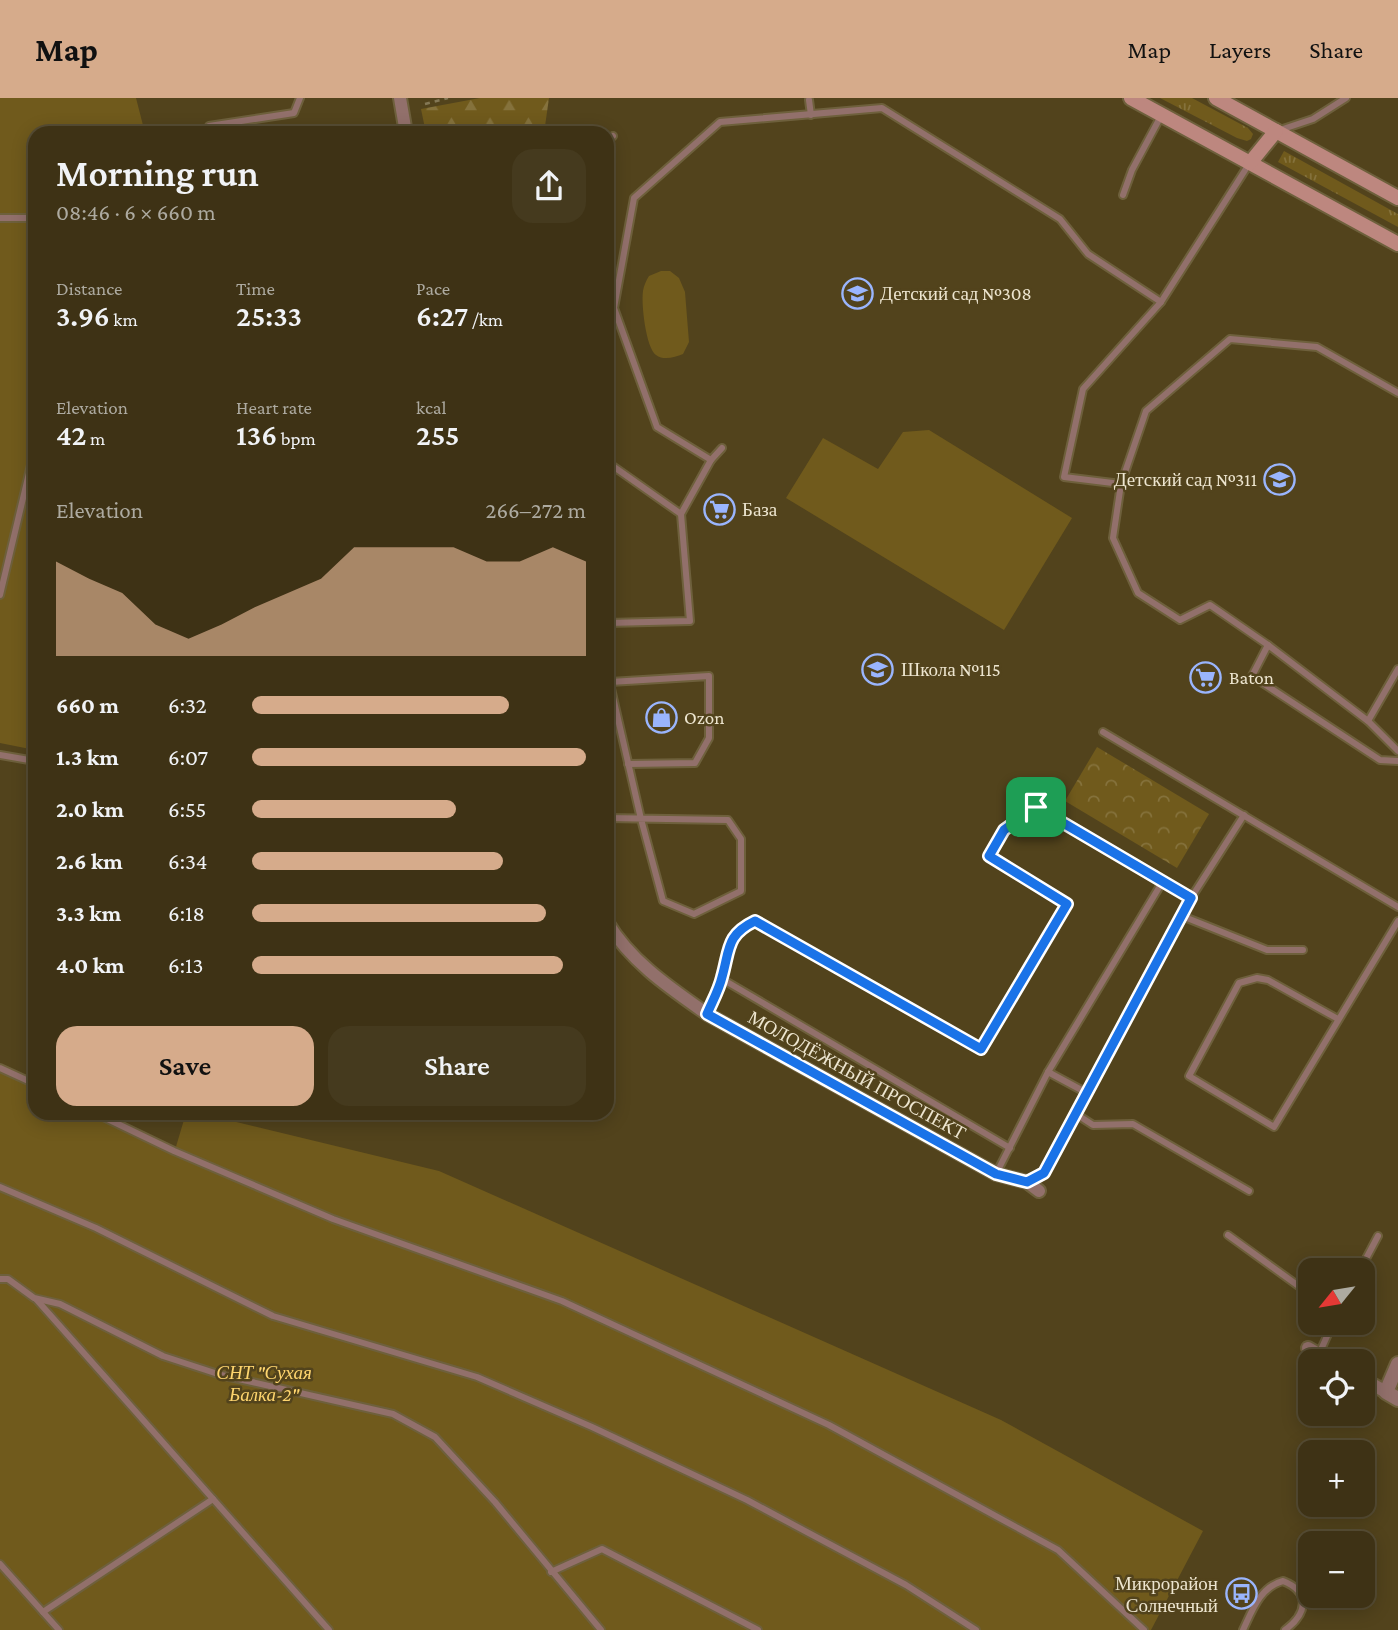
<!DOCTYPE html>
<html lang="en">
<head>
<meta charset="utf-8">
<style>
	:root { --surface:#3e3215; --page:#453a1e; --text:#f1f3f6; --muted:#adaaa0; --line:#574d34; --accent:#d6ab8b }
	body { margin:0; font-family:"Crimson Pro",serif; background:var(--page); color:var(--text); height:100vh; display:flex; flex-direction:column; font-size:26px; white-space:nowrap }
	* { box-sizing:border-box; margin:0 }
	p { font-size:23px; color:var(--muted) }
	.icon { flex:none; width:38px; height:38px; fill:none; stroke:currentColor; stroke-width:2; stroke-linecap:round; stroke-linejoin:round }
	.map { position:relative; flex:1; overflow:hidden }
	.details { position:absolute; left:28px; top:28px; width:586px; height:994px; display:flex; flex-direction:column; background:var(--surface); border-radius:21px; box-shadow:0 4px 18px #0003,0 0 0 2px var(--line) }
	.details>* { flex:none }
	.needle { width:46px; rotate:240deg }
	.controls { position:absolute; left:1298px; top:1160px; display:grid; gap:14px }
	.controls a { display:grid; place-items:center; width:77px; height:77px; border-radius:14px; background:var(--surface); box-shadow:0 4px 18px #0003,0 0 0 2px var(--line); font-size:35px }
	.pin { position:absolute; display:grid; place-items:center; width:60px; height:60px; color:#fff; margin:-30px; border-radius:14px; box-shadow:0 4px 10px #0006 }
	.round { display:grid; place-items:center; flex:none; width:74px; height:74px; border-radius:21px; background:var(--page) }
	.overview { display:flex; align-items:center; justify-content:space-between; height:119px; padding:0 28px }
	h1 { font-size:38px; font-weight:600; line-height:52px }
	.metrics { display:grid; grid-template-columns:repeat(3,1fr); gap:10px; height:119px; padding:7px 28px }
	.metrics div { display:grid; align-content:center }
	.metrics b { font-size:30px; font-weight:600 }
	.metrics small { font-size:19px; font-weight:400 }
	.metrics p { font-size:19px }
	.chart { height:196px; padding:14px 28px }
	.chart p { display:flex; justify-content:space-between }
	.chart svg { width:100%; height:126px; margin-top:7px; fill:var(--accent); opacity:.7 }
	.button { display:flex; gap:14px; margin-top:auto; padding:14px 28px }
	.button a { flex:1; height:80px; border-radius:21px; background:var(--accent); color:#111; font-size:28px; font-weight:600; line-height:80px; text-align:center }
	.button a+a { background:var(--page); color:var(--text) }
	ul { padding:0 28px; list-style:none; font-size:23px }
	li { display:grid; grid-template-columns:112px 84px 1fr; align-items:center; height:52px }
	li i { height:18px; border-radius:9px; background:var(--accent) }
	header { display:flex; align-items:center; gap:42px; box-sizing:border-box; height:98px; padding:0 35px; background:var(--accent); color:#111 }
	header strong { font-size:33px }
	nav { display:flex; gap:38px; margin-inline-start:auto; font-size:24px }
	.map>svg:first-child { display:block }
	.grass { fill:url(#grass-tufts) }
	.forest { fill:url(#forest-firs) }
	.park { fill:url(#park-crowns) }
	.garden { fill:#705a1c }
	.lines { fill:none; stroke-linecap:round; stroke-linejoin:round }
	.service-casing { stroke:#6e603c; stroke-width:10 }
	.minor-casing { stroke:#6e603c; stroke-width:16 }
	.tertiary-casing { stroke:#6e603c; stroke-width:18 }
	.secondary-casing { stroke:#6e603c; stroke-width:18 }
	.path { stroke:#847856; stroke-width:2.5; stroke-dasharray:5 5; stroke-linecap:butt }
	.service { stroke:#92706b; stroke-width:6 }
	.minor { stroke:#92706b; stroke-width:12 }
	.tertiary { stroke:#92706b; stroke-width:14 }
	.secondary { stroke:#bd877f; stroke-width:14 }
	.route-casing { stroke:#fff; stroke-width:14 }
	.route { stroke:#1a73e8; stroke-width:9 }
	.labels { text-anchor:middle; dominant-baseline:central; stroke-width:5; stroke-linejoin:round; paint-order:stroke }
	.poi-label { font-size:19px; fill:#ede5cf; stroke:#52431c; text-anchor:start }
	.street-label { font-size:19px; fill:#ede5cf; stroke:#52431c }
	.park-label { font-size:19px; font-style:italic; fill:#fed56e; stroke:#52431c }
</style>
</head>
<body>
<header>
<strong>Map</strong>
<nav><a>Map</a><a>Layers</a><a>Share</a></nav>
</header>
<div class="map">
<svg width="1398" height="1532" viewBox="0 0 1398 1532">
	<defs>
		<pattern id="grass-tufts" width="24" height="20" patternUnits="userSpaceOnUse" patternTransform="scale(1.75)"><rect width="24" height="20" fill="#705a1c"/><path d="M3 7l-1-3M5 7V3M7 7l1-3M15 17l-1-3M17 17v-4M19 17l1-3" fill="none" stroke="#85723c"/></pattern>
		<pattern id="forest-firs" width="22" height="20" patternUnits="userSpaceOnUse" patternTransform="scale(1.75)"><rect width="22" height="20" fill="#705a1c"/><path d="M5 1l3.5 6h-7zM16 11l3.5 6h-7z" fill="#85723c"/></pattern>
		<pattern id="park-crowns" width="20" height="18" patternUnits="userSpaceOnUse" patternTransform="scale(1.75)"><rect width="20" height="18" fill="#705a1c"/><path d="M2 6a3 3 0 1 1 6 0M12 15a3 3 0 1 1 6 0" fill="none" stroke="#85723c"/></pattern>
	</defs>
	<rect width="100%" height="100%" fill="#52431c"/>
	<!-- grass -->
	<g class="grass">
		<polygon points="1160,0 1192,0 1248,30 1253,36 1251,41 1247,43 1237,40"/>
		<polygon points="1284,53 1398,116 1398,129 1278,64"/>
	</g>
	<!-- forest -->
	<polygon class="forest" points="480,0 549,0 544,35 426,35 421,11"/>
	<!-- park -->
	<polygon class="park" points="1097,649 1209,716 1177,770 1065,703"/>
	<!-- garden -->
	<g class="garden">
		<polygon points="0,0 136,0 145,35 35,35 35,652 0,645"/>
		<path d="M 661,173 L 670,173 L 679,180 L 685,194 L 689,244 L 683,256 C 675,259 664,263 656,257 C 646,250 641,206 643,193 C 644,187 646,183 649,178 Z"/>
		<polygon points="929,332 1072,420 1004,532 786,400 823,340 878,371 903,334"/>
		<polygon points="0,970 35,986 35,1015 95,1015 175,1052 186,1015 199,1015 439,1073 1001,1322 1203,1433 1151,1532 0,1532"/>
	</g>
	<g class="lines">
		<defs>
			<g id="service">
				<polyline points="809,2 811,17"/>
				<polyline points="209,28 294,15 300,0"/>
				<polyline points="1277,33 1313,21 1346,0"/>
				<polyline points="607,44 613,38"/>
				<polyline points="1123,97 1132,72 1161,18"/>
				<polyline points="0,120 35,120"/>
				<polyline points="1398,295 1317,249 1230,241 1146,313 1121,386 1113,440 1138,495 1180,522 1210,507 1268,547 1252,578 1380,662 1398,663"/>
				<polyline points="722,350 711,362 657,329 614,210 634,100 720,24 882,10 1060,121 1088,156 1161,204"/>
				<polyline points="607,364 681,416 711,362"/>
				<polyline points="1121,386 1064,379 1083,291 1161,204 1249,66"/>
				<polyline points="0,497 35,350"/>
				<polyline points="607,525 690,523 681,416"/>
				<polyline points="1268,547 1368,623 1398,653"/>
				<polyline points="607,573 641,721 663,803 694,816 741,793 741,741 728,722 607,720"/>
				<polyline points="610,584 709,578 709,640 695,665 628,666"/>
				<polyline points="1368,623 1398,571"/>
				<polyline points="1103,634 1398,809"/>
				<polyline points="0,657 35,663"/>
				<polyline points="1182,818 1267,852 1303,852"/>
				<polyline points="722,881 1010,1050"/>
				<path d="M 707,916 C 712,904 719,892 722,879 C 730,851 726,837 755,823 L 981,951 L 1067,806 L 989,758 L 1004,732 L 1036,709 L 1191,800"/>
				<polyline points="1338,921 1268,882 1257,880 1239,885 1189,978 1274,1029 1398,823"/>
				<polyline points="0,970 35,986"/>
				<polyline points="1048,974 1087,995"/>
				<polyline points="95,1015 174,1053 333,1121 562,1203 829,1327 1058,1452 1144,1532"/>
				<polyline points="1076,1016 1093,1027 1133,1026 1249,1093"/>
				<polyline points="996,1076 1048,974 1163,783"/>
				<polyline points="1027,1084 1044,1075 1191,800 1244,717"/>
				<polyline points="0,1089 96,1130 273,1218 477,1279 592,1329 747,1402 906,1487 976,1532"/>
				<polyline points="1228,1137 1311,1197"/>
				<polyline points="1360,1172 1378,1138"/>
				<polyline points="0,1181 8,1181 34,1200 60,1206 163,1258 221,1277 393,1316 435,1339 495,1404 601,1532"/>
				<polyline points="36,1201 329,1532"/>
				<polyline points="1319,1256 1333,1225"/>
				<polyline points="0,1466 59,1532"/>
				<polyline points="551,1474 602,1451 758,1532"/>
				<polyline points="43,1514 213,1401"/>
				<path d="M 1243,1532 C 1252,1513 1260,1489 1283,1483 C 1311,1494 1307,1516 1285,1532"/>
			</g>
			<g id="minor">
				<polyline points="400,0 406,35"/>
				<path d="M 607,824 C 631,864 670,890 707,916 L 996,1076 L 1027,1084 L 1039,1093"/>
				<polyline points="1308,1250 1332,1264"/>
				<polyline points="1363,1281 1386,1294"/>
			</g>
			<polyline id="tertiary" points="1398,1266 1386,1294 1398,1301"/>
			<g id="secondary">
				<polyline points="1131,0 1398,146"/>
				<polyline points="1216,0 1398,100"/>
				<polyline points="1250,65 1276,33"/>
			</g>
		</defs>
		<!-- service casing -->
		<use href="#service" class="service-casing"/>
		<!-- minor casing -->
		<use href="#minor" class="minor-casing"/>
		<!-- tertiary casing -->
		<use href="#tertiary" class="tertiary-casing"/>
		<!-- secondary casing -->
		<use href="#secondary" class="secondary-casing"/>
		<!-- path -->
		<polyline class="path" points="425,6 448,0"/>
		<!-- service -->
		<use href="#service" class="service"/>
		<!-- minor -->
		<use href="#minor" class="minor"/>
		<!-- tertiary -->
		<use href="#tertiary" class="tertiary"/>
		<!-- secondary -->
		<use href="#secondary" class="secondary"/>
	</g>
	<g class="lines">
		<defs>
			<path id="route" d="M 1036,709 L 1191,800 L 1044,1075 L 1027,1084 L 996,1076 L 707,916 C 712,904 719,892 722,879 C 730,851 726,837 755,823 L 981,951 L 1067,806 L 989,758 L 1004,732 Z"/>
		</defs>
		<!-- route casing -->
		<use href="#route" class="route-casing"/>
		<!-- route -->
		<use href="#route" class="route"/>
	</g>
	<!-- icons -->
	<defs>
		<symbol id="school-ring" viewBox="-11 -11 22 22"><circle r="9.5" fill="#52431c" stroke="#9ab5fd" stroke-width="1.5"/><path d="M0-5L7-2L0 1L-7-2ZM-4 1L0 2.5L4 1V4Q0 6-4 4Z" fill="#9ab5fd"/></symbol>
		<symbol id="supermarket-ring" viewBox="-11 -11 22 22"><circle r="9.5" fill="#52431c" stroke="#9ab5fd" stroke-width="1.5"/><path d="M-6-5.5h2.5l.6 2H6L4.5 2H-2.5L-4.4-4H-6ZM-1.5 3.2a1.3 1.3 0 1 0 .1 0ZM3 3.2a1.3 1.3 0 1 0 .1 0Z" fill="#9ab5fd"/></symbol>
		<symbol id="shop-ring" viewBox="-11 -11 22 22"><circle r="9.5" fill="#52431c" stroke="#9ab5fd" stroke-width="1.5"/><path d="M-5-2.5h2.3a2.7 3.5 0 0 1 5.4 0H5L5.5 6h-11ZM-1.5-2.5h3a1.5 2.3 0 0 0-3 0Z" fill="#9ab5fd"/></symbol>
		<symbol id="bus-ring" viewBox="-11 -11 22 22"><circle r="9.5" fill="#52431c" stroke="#9ab5fd" stroke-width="1.5"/><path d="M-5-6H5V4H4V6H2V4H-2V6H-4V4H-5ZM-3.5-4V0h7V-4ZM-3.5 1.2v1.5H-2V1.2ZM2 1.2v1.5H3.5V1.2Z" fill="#9ab5fd"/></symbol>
	</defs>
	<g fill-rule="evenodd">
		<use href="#school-ring" x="840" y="178" width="35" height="35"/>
		<use href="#school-ring" x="1262" y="364" width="35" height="35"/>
		<use href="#supermarket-ring" x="702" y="394" width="35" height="35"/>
		<use href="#school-ring" x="860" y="554" width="35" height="35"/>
		<use href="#supermarket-ring" x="1188" y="562" width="35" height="35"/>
		<use href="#shop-ring" x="644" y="602" width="35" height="35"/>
		<use href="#bus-ring" x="1224" y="1478" width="35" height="35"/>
	</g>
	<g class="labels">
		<!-- poi labels -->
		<g class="poi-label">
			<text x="880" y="195">Детский сад №308</text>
			<text x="1257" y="381" text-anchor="end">Детский сад №311</text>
			<text x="742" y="411">База</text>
			<text x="901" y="571">Школа №115</text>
			<text x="1229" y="579">Baton</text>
			<text x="684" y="619">Ozon</text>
			<text x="1218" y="1485" text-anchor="end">Микрорайон<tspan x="1218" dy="22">Солнечный</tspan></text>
		</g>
		<!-- street labels -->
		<g class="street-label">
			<text transform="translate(857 977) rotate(29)">МОЛОДЁЖНЫЙ ПРОСПЕКТ</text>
		</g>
		<!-- park labels -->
		<g class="park-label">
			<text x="264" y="1274">СНТ "Сухая<tspan x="264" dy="22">Балка-2"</tspan></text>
		</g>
	</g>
</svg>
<div class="controls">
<a><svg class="needle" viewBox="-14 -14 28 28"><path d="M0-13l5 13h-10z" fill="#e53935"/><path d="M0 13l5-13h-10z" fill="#adaaa0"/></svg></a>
<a><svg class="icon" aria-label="locate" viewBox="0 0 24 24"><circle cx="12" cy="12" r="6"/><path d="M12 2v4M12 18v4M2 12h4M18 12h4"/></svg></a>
<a>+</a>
<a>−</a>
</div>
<div class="pin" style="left:1036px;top:709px;background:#1e9e55"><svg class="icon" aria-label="arrive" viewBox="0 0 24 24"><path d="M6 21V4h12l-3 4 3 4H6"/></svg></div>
<section class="details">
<div class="overview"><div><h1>Morning run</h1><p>08:46 · 6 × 660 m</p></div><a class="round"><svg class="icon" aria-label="share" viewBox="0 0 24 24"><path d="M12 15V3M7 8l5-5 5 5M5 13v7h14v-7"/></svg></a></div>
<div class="metrics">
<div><p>Distance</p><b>3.96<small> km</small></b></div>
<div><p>Time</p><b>25:33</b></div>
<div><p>Pace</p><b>6:27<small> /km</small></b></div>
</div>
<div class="metrics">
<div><p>Elevation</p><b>42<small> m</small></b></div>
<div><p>Heart rate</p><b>136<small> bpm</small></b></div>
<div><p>kcal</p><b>255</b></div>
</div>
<div class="chart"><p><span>Elevation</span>266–272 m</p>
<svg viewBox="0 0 160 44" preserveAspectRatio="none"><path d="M0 44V11L10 17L20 22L30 33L40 38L50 33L60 27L70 22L80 17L90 6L100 6L110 6L120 6L130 11L140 11L150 6L160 11V44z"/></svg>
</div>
<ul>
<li><b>660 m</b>6:32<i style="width:77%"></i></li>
<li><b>1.3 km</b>6:07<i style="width:100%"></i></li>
<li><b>2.0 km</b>6:55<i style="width:61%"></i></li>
<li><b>2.6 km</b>6:34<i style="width:75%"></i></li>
<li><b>3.3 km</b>6:18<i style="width:88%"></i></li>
<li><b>4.0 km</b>6:13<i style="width:93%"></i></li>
</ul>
<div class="button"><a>Save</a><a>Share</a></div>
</section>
</div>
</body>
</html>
